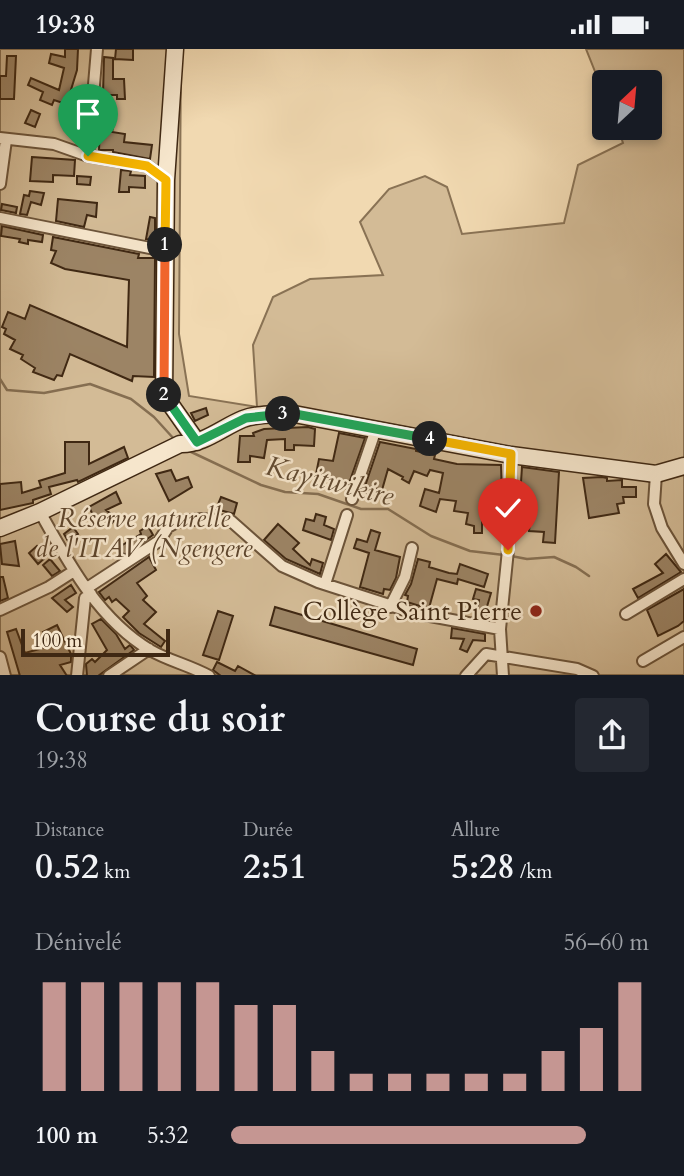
<!DOCTYPE html>
<html lang="fr">
<head>
<meta charset="utf-8">
<style>
  body { margin:0; font-family:Cardo,serif; background:#242831; color:#f1f3f6; height:100vh; display:flex; flex-direction:column; font-size:26px; white-space:nowrap }
  * { box-sizing:border-box; margin:0 }
  p { font-size:23px; color:#9ea1a6 }
  .icon { flex:none; width:38px; height:38px; fill:none; stroke:currentColor; stroke-width:2; stroke-linecap:round; stroke-linejoin:round }
  .map { position:relative; height:626px; overflow:hidden }
  .sheet { display:flex; flex-direction:column; background:#171b24; flex:1 }
  .sheet>* { flex:none }
  .needle { width:46px; rotate:26deg }
  .buttons { position:absolute; left:592px; top:21px; display:grid; gap:14px }
  .buttons a { display:grid; place-items:center; width:70px; height:70px; border-radius:7px; background:#171b24; box-shadow:0 4px 10px #0003; font-size:35px }
  .scale { position:absolute; left:21px; bottom:18px; width:149px; box-sizing:border-box; padding-left:7px; border:4px solid #3f2813; border-top:0; font-size:19px; line-height:24px; white-space:nowrap; color:#3f2813; -webkit-text-stroke:5px #f6e6cc; paint-order:stroke }
  .pin { position:absolute; display:grid; place-items:center; width:60px; height:60px; color:#fff; margin:-72px -30px; border-radius:50% 50% 50% 0; rotate:-45deg; box-shadow:0 0 7px #0007 }
  .pin .icon { rotate:45deg }
  .km { position:absolute; width:35px; height:35px; margin:-18px; border-radius:50%; background:#222; color:#fff; font-size:19px; line-height:35px; text-align:center }
  .round { display:grid; place-items:center; flex:none; width:74px; height:74px; border-radius:7px; background:#242831 }
  .headline { display:flex; align-items:center; justify-content:space-between; height:119px; padding:0 35px }
  h1 { font-size:38px; font-weight:800; line-height:52px }
  .figures { display:grid; grid-template-columns:repeat(3,1fr); gap:10px; height:119px; padding:7px 35px }
  .figures div { display:grid; align-content:center }
  .figures b { font-size:35px; font-weight:800 }
  .figures small { font-size:19px; font-weight:400 }
  .figures p { font-size:19px }
  .chart { height:196px; padding:14px 35px }
  .chart p { display:flex; justify-content:space-between }
  .chart svg { width:100%; height:126px; margin-top:7px; stroke:#c59692; stroke-width:6 }
  ul { padding:0 35px; list-style:none; font-size:23px }
  li { display:grid; grid-template-columns:112px 84px 1fr; align-items:center; height:52px }
  li i { height:18px; border-radius:9px; background:#c59692 }
  .status { display:flex; justify-content:space-between; align-items:center; height:49px; padding:0 35px; background:#171b24; direction:ltr }
  .status svg { height:19px; fill:currentColor }
  .map>svg:first-child { display:block }
</style>
</head>
<body>
<div class="status"><b>19:38</b><svg viewBox="0 0 49 12"><path d="M0 12V9h3v3zM5 12V6h3v6zM10 12V3h3v9zM15 12V0h3v12zM26 1h20v11H26zM47 4h2v5h-2z"/></svg></div>
<div class="map">
<svg width="684" height="627" viewBox="0 0 684 627">
  <rect width="100%" height="100%" fill="#f1d9b1"/>
  <filter id="stains"><feTurbulence type="fractalNoise" baseFrequency=".00286" numOctaves="4"/><feColorMatrix values="0 0 0 0 .2 0 0 0 0 .09 0 0 0 0 .02 0 0 0 .5 -.17"/></filter>
  <radialGradient id="worn" r=".72"><stop offset=".6" stop-color="#630" stop-opacity="0"/><stop offset="1" stop-color="#630" stop-opacity=".3"/></radialGradient>
  <path fill="#d3bb96" stroke="#897254" stroke-width="2" d="M 0,0 L 181,0 L 179,285 L 189,347 L 257,358 L 253,296 L 273,248 L 310,230 L 383,226 L 360,173 L 389,140 L 425,127 L 447,138 L 462,185 L 564,174 L 578,116 L 623,94 L 618,79 L 649,79 L 649,33 L 604,33 L 604,45 L 586,0 L 684,0 L 684,626 L 0,626 Z"/>
  <g fill="none" stroke-linecap="round" stroke-linejoin="round">
    <path stroke="#856e51" stroke-width="2.5" d="M 0,330 L 7,341 L 44,344 L 90,335 L 131,350 L 154,368 L 174,390
      M 187,401 L 261,436 L 285,443 L 318,445 L 361,460 L 388,460 L 431,487 L 470,502 L 504,506
      M 511,507 L 527,510 L 554,508 L 576,518 L 589,527"/>
  </g>
  <path fill="#9c8465" stroke="#3f2813" stroke-width="2" d="M 65,0 L 78,0 L 77,21 L 70,44 L 85,43 L 84,61 L 54,51 L 52,56 L 40,51 L 43,43 L 28,36 L 31,29 L 59,41 L 64,19 L 49,14 L 51,5 L 65,8 Z
    M 116,0 L 133,0 L 133,11 L 115,10 Z
    M 7,7 L 16,7 L 14,50 L 0,50 L 0,27 L 6,27 Z
    M 104,8 L 113,9 L 113,30 L 124,30 L 125,50 L 117,50 L 117,46 L 103,46 Z
    M 31,61 L 40,65 L 35,78 L 25,74 Z
    M 100,78 L 113,79 L 112,83 L 125,85 L 124,93 L 152,96 L 150,110 L 113,103 L 113,101 L 99,101 Z
    M 32,108 L 75,111 L 74,127 L 53,126 L 53,133 L 30,132 Z
    M 121,121 L 131,122 L 130,126 L 145,127 L 145,139 L 129,138 L 129,143 L 119,143 Z
    M 77,127 L 91,128 L 90,136 L 77,135 Z
    M 30,142 L 44,144 L 41,156 L 31,153 L 27,166 L 20,165 L 24,146 L 29,147 Z
    M 58,150 L 97,154 L 96,168 L 87,166 L 84,178 L 56,172 Z
    M 2,155 L 17,158 L 16,164 L 1,161 Z
    M 150,168 L 155,169 L 155,191 L 146,190 Z
    M 2,177 L 43,186 L 42,193 L 28,191 L 28,195 L 19,193 L 20,190 L 1,187 Z
    M 53,188 L 139,205 L 138,209 L 155,209 L 154,328 L 133,327 L 132,332 L 70,305 L 62,327 L 57,326 L 54,331 L 33,323 L 35,319 L 21,310 L 23,306 L 10,300 L 15,291 L 4,285 L 6,280 L 2,278 L 8,263 L 25,270 L 30,256 L 127,298 L 129,231 L 65,220 L 51,214 L 56,202 L 51,201 Z
    M 206,359 L 208,366 L 195,372 L 191,364 Z
    M 308,378 L 315,380 L 314,397 L 294,396 L 294,401 L 285,401 L 285,390 L 267,391 L 264,409 L 250,407 L 250,413 L 238,413 L 240,387 L 254,387 L 253,384 L 264,380 Z
    M 339,384 L 365,389 L 347,440 L 335,437 L 337,432 L 316,425 L 319,410 L 333,412 Z
    M 65,393 L 89,393 L 89,415 L 124,398 L 128,409 L 78,433 L 77,431 L 49,438 L 51,445 L 33,451 L 33,454 L 0,461 L 0,435 L 21,433 L 22,444 L 41,438 L 39,432 L 65,424 Z
    M 380,393 L 416,400 L 416,402 L 435,406 L 434,410 L 457,415 L 501,416 L 502,448 L 498,448 L 499,472 L 482,473 L 482,484 L 474,484 L 474,477 L 466,475 L 468,464 L 454,462 L 456,452 L 440,450 L 436,463 L 420,457 L 425,440 L 439,444 L 443,424 L 430,421 L 427,427 L 414,422 L 409,434 L 402,430 L 403,428 L 388,420 L 382,441 L 369,438 L 366,444 L 363,443 Z
    M 522,418 L 559,423 L 555,494 L 543,493 L 544,483 L 529,482 L 530,474 L 525,473 L 526,464 L 519,464 Z
    M 171,421 L 176,432 L 188,428 L 192,438 L 169,452 L 156,425 Z
    M 602,428 L 607,429 L 607,432 L 622,431 L 622,438 L 636,438 L 636,448 L 623,448 L 624,454 L 617,455 L 619,464 L 589,469 L 583,429 Z
    M 116,443 L 121,454 L 106,461 L 116,469 L 108,479 L 93,466 L 89,458 Z
    M 221,448 L 237,454 L 234,465 L 216,460 Z
    M 316,465 L 326,468 L 324,476 L 334,480 L 331,491 L 303,481 L 306,470 L 314,472 Z
    M 278,475 L 299,494 L 293,500 L 310,516 L 312,510 L 323,514 L 320,525 L 286,510 L 264,491 Z
    M 148,477 L 153,486 L 124,506 L 119,498 L 141,485 L 140,482 Z
    M 73,478 L 78,485 L 68,492 L 64,485 Z
    M 371,481 L 380,484 L 375,501 L 400,508 L 396,529 L 390,541 L 384,540 L 383,545 L 360,538 L 369,504 L 354,499 L 357,490 L 367,493 Z
    M 15,492 L 19,517 L 2,515 L 0,495 Z
    M 37,497 L 46,508 L 38,515 L 29,504 Z
    M 666,505 L 681,523 L 638,549 L 633,540 L 663,524 L 655,515 Z
    M 149,508 L 156,521 L 137,534 L 147,547 L 143,551 L 156,563 L 144,575 L 165,592 L 161,598 L 139,584 L 123,568 L 129,562 L 116,550 L 112,553 L 109,548 L 105,551 L 99,543 Z
    M 50,510 L 60,522 L 52,527 L 43,516 Z
    M 418,510 L 430,513 L 429,518 L 449,524 L 457,525 L 460,515 L 488,525 L 484,538 L 458,530 L 457,535 L 437,530 L 429,559 L 423,558 L 407,553 L 408,547 L 405,546 L 411,535 Z
    M 0,528 L 3,528 L 8,549 L 0,552 Z
    M 71,536 L 76,544 L 65,551 L 73,558 L 67,563 L 52,549 Z
    M 476,540 L 491,544 L 486,561 L 491,562 L 490,570 L 476,567 L 479,551 L 473,550 Z
    M 684,540 L 684,572 L 678,577 L 658,587 L 647,561 Z
    M 275,558 L 417,600 L 413,616 L 270,576 Z
    M 218,562 L 233,567 L 219,611 L 203,606 Z
    M 101,570 L 116,585 L 125,600 L 130,596 L 134,601 L 98,627 L 87,627 L 86,615 L 92,610 L 95,613 L 107,601 L 92,575 Z
    M 57,576 L 71,605 L 71,613 L 60,616 L 67,627 L 20,627 L 7,583 L 16,580 L 25,604 L 50,597 L 43,583 Z
    M 452,579 L 485,585 L 485,592 L 473,591 L 467,603 L 460,600 L 464,590 L 451,589 Z
    M 217,613 L 235,622 L 238,617 L 256,627 L 221,627 L 213,621 Z"/>
  <g fill="none" stroke-linecap="round" stroke-linejoin="round">
    <g stroke="#6c543a" stroke-width="14">
      <path id="street" d="M 0,89 L 54,95 L 88,107 L 147,117 L 166,131
        M 88,107 L 97,0
        M 0,135 L 6,91
        M 0,169 L 165,202
        M 656,425 L 654,455 L 662,479 L 684,515
        M 352,450 L 376,380
        M 40,463 C 68,513 98,570 150,601 C 169,612 189,616 209,627
        M 325,535 L 347,466
        M 87,539 L 159,492 L 168,478 L 177,473 L 202,470 L 231,472 L 282,517 L 318,533 L 414,564 L 500,580
        M 390,558 L 405,528 L 412,499
        M 0,561 L 49,538 L 74,522
        M 626,565 L 684,530
        M 0,608 L 5,627
        M 643,612 L 684,588
        M 77,627 L 85,549 L 91,545
        M 109,627 L 149,600
        M 466,627 L 486,605 L 577,620 L 593,627
        M 503,627 L 500,580 L 508,501 L 511,406"/>
    </g>
    <g stroke="#3f2813" stroke-width="19">
      <path id="secondary" d="M 175,0 L 166,131 L 164,346 L 197,393
        M 0,479 L 40,463 L 180,395 C 203,396 223,378 243,370 C 258,364 278,366 294,365 L 511,406 L 656,425 L 684,417"/>
    </g>
    <use href="#street" stroke="#f6e6cc" stroke-width="10"/>
    <use href="#secondary" stroke="#f6e6cc" stroke-width="16"/>
  </g>
  <g fill="none" stroke-linecap="round" stroke-linejoin="round">
    <g stroke="#fff" stroke-width="14">
      <path id="split-1" d="M 88,107 L 147,117 L 166,131 L 165,196"/>
    </g>
    <g stroke="#fff" stroke-width="14">
      <path id="split-2" d="M 164,346 L 165,196"/>
    </g>
    <g stroke="#fff" stroke-width="14">
      <path id="split-3" d="M 164,346 L 197,393 L 246,369 L 283,365"/>
    </g>
    <g stroke="#fff" stroke-width="14">
      <path id="split-4" d="M 283,365 L 295,365 L 430,390"/>
    </g>
    <g stroke="#fff" stroke-width="14">
      <path id="split-5" d="M 430,390 L 511,405 L 508,501"/>
    </g>
    <use href="#split-1" stroke="#f5b400" stroke-width="9"/>
    <use href="#split-2" stroke="#f0652b" stroke-width="9"/>
    <use href="#split-3" stroke="#22a559" stroke-width="9"/>
    <use href="#split-4" stroke="#22a559" stroke-width="9"/>
    <use href="#split-5" stroke="#f5b400" stroke-width="9"/>
  </g>
  <circle fill="#8f2418" stroke="#f6e6cc" stroke-width="2.5" cx="536" cy="562" r="7"/>
  <g text-anchor="middle" stroke-width="5" stroke-linejoin="round" paint-order="stroke">
    <g font-size="26" font-style="italic" fill="#5d452d" stroke="#f6e6cc">
      <text x="144" y="478">Réserve naturelle<tspan x="144" dy="30">de l'ITAV (Ngengere</tspan></text>
    </g>
    <g font-size="26" fill="#3f2813" stroke="#f6e6cc" text-anchor="end">
      <text x="522" y="571">Collège Saint Pierre</text>
    </g>
    <g font-size="28" font-style="italic" fill="#624b32" stroke="#f6e6cc">
      <text transform="translate(330 431) rotate(14)" y="10">Kayitwikire</text>
    </g>
  </g>
  <rect width="100%" height="100%" filter="url(#stains)"/>
  <rect width="100%" height="100%" fill="url(#worn)"/>
</svg>
<div class="buttons">
<a><svg class="needle" viewBox="-14 -14 28 28"><path d="M0-13l5 13h-10z" fill="#e53935"/><path d="M0 13l5-13h-10z" fill="#9ea1a6"/></svg></a>
</div>
<div class="scale">100 m</div>
<div class="pin" style="left:88px;top:107px;background:#1e9e55"><svg class="icon" aria-label="arrive" viewBox="0 0 24 24"><path d="M6 21V4h12l-3 4 3 4H6"/></svg></div>
<div class="pin" style="left:508px;top:501px;background:#d93025"><svg class="icon" aria-label="check" viewBox="0 0 24 24"><path d="M5 12l5 5 9-10"/></svg></div>
<b class="km" style="left:165px;top:196px">1</b>
<b class="km" style="left:164px;top:346px">2</b>
<b class="km" style="left:283px;top:365px">3</b>
<b class="km" style="left:430px;top:390px">4</b>
</div>
<section class="sheet">
<div class="headline"><div><h1>Course du soir</h1><p>19:38</p></div><a class="round"><svg class="icon" aria-label="share" viewBox="0 0 24 24"><path d="M12 15V3M7 8l5-5 5 5M5 13v7h14v-7"/></svg></a></div>
<div class="figures">
<div><p>Distance</p><b>0.52<small> km</small></b></div>
<div><p>Durée</p><b>2:51</b></div>
<div><p>Allure</p><b>5:28<small> /km</small></b></div>
</div>
<div class="chart"><p><span>Dénivelé</span>56–60 m</p>
<svg viewBox="0 0 160 44" preserveAspectRatio="none"><path d="M5 44V6M15 44V6M25 44V6M35 44V6M45 44V6M55 44V14M65 44V14M75 44V30M85 44V38M95 44V38M105 44V38M115 44V38M125 44V38M135 44V30M145 44V22M155 44V6"/></svg>
</div>
<ul>
<li><b>100 m</b>5:32<i style="width:85%"></i></li>
</ul>
</section>
</body>
</html>
